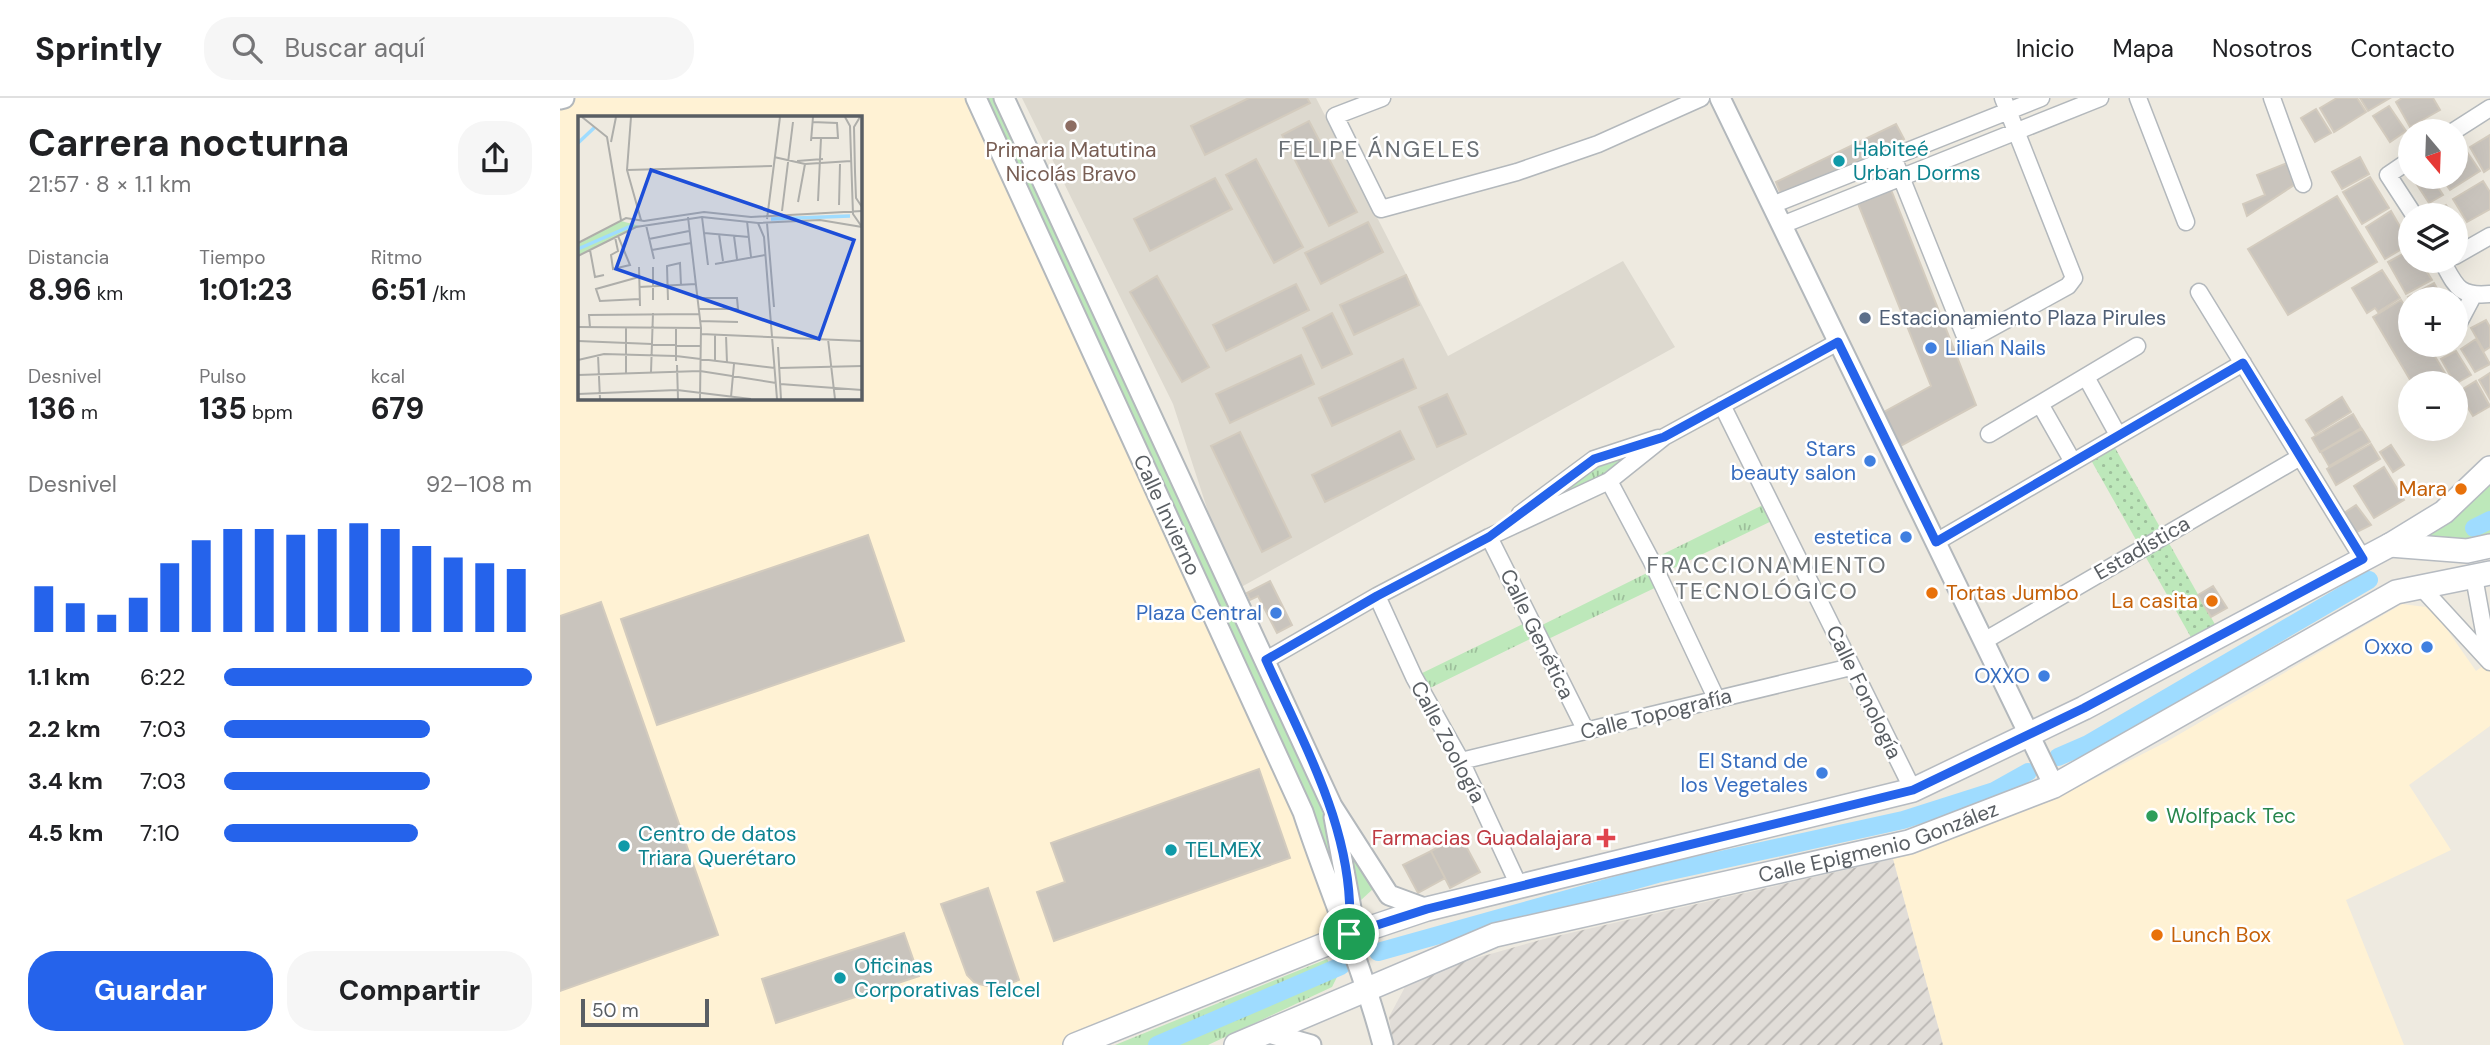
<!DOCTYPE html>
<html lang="es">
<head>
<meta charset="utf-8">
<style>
  body { margin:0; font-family:"DM Sans",sans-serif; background:#f6f6f6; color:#202124; height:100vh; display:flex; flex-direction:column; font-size:26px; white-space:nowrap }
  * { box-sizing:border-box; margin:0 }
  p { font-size:23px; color:#757577 }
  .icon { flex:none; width:38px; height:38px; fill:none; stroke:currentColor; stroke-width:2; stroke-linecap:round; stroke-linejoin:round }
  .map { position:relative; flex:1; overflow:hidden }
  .drawer { display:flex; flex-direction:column; background:#fff; width:560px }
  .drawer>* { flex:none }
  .needle { width:46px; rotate:161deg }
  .tools { position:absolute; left:1838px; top:21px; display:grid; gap:14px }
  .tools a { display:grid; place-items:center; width:70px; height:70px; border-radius:50%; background:#fff; box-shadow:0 7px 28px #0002; font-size:35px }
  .scale { position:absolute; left:21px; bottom:18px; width:128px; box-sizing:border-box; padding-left:7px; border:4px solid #595e63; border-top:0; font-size:19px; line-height:24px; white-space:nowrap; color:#595e63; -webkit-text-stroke:5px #fff; paint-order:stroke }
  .pin { position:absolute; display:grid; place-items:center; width:60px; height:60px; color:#fff; margin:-30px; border:4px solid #fff; border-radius:50%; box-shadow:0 2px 7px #0007 }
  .round { display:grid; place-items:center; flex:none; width:74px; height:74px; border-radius:28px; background:#f6f6f6 }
  .headline { display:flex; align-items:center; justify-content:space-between; height:119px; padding:0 28px }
  h1 { font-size:38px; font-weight:700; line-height:52px }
  .figures { display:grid; grid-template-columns:repeat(3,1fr); gap:10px; height:119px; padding:7px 28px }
  .figures div { display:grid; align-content:center }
  .figures b { font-size:30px; font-weight:700 }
  .figures small { font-size:19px; font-weight:400 }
  .figures p { font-size:19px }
  .chart { height:196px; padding:14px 28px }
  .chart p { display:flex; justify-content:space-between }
  .chart svg { width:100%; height:126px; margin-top:7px; stroke:#2563eb; stroke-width:6 }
  .button { display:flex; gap:14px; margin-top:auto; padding:14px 28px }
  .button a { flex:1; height:80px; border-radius:28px; background:#2563eb; color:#fff; font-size:28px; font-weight:700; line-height:80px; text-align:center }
  .button a+a { background:#f6f6f6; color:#202124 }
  ul { padding:0 28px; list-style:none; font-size:23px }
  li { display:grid; grid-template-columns:112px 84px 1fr; align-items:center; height:52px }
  li i { height:18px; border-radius:9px; background:#2563eb }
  header { display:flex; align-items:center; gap:42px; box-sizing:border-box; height:98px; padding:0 35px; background:#fff; border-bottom:2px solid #e0e0e0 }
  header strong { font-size:33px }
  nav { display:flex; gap:38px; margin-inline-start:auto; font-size:24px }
  .search { width:490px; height:63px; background:#f6f6f6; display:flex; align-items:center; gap:18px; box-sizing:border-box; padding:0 24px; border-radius:28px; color:#757577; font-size:26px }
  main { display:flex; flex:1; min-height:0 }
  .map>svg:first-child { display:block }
</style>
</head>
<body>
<header>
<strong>Sprintly</strong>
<div class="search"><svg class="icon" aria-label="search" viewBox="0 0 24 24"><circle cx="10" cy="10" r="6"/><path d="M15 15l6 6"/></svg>Buscar aquí</div>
<nav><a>Inicio</a><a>Mapa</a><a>Nosotros</a><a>Contacto</a></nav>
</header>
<main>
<section class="drawer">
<div class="headline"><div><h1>Carrera nocturna</h1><p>21:57 · 8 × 1.1 km</p></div><a class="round"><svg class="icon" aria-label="share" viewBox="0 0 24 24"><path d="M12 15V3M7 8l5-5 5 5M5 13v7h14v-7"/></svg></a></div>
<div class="figures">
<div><p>Distancia</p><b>8.96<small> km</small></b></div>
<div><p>Tiempo</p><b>1:01:23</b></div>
<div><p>Ritmo</p><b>6:51<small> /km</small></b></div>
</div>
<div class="figures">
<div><p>Desnivel</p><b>136<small> m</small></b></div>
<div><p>Pulso</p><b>135<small> bpm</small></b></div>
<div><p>kcal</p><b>679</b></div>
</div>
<div class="chart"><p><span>Desnivel</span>92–108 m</p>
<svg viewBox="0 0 160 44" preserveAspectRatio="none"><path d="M5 44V28M15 44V34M25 44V38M35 44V32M45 44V20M55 44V12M65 44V8M75 44V8M85 44V10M95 44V8M105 44V6M115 44V8M125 44V14M135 44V18M145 44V20M155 44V22"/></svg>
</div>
<ul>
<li><b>1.1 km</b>6:22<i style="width:100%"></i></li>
<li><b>2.2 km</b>7:03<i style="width:67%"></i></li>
<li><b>3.4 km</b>7:03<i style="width:67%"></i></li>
<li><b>4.5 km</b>7:10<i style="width:63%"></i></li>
</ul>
<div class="button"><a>Guardar</a><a>Compartir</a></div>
</section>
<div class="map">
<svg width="1930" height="947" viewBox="0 0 1930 947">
  <defs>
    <pattern id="industrial-furrows" width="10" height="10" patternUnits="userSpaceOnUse" patternTransform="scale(1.75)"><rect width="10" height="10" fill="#e1ddd8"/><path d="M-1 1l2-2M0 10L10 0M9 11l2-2" fill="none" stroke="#b9b6b3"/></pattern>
    <pattern id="grass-dots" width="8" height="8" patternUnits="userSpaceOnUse" patternTransform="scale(1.75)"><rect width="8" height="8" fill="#bde8ba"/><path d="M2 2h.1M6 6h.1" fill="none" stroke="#9dbf9b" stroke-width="1.8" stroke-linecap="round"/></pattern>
    <pattern id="park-tufts" width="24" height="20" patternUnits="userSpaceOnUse" patternTransform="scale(1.75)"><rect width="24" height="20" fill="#bde8ba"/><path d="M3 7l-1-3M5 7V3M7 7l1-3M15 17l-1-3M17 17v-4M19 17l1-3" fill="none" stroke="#9dbf9b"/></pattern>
  </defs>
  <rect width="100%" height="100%" fill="#eeeae0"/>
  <path fill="#fff2d4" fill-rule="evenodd" d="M 4,0 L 416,0 L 789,837 L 515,947 L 0,947 L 0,1 ZM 19,19 L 299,19 L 299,299 L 19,299 Z
    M 1842,506 L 1866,509 L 1879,520 L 1916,573 L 1930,563 L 1930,628 L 1849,687 L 1891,752 L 1786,802 L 1844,947 L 1383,947 L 1333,761 L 1355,756 L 1516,690 L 1606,644 Z"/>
  <path fill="url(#industrial-furrows)" d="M 1333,761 L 1383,947 L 833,947 L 829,919 L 845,889 L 902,864 L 984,841 Z"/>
  <path fill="#ddd9cf" d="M 462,0 L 756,0 L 888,258 L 1063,163 L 1115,249 L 674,493 L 613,306 Z"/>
  <path fill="url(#grass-dots)" d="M 1550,341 L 1661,537 L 1637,550 L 1527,355 Z"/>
  <path fill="url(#park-tufts)" d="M 1083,350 L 1048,382 L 1000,397 L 1034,365 Z
    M 1209,404 L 1218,420 L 1099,477 L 1103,486 L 980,545 L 976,538 L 862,594 L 854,579 L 969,523 L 974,531 L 1095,471 L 1091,462 Z
    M 767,861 L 777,879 L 772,889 L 648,947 L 555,947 Z"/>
  <path fill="#bde8ba" d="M 423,0 L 436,0 L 766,710 L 781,791 Z
    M 1930,384 L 1930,440 L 1860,440 Z
    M 777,721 L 814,790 L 800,803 Z"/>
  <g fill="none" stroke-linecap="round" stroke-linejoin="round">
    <path stroke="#9fdcff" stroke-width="18" d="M 1914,430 L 1930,422
      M 1498,659 L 1528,646 L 1809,482
      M 818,854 L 1097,776 L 1343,722 L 1434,693 L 1468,674
      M 597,947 L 781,868"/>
  </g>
  <path fill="#c9c4bd" stroke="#d3cbbe" stroke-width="2" d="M 689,0 L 747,0 L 750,5 L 645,57 L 631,28 Z
    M 1777,0 L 1797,0 L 1806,14 L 1774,34 L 1760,10 Z
    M 1800,0 L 1830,0 L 1808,13 Z
    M 1842,0 L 1873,0 L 1880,12 L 1850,29 L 1836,4 Z
    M 1829,8 L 1846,33 L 1830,44 L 1813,18 Z
    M 1756,11 L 1771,35 L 1755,44 L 1741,20 Z
    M 749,23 L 797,114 L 769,128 L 722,37 Z
    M 1336,26 L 1344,41 L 1222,99 L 1216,84 Z
    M 1930,37 L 1930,70 L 1924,74 L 1910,49 Z
    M 1905,51 L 1920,73 L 1890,92 L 1881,79 L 1895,79 L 1895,57 Z
    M 1800,59 L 1809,76 L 1782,91 L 1772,74 Z
    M 696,61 L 743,149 L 714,165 L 666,77 Z
    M 1727,65 L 1734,87 L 1687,118 L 1683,106 L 1705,97 L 1697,77 Z
    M 1810,79 L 1829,110 L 1802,126 L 1783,94 Z
    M 1859,79 L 1871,79 L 1883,97 L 1869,105 L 1854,82 Z
    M 655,80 L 672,111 L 590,153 L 574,121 Z
    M 1923,83 L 1930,94 L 1930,111 L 1907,124 L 1893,101 Z
    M 1328,84 L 1416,307 L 1331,353 L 1315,319 L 1371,288 L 1295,98 Z
    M 1777,98 L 1817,164 L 1728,217 L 1688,151 Z
    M 1886,107 L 1893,117 L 1874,117 L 1873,115 Z
    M 1831,113 L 1850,146 L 1825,161 L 1806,129 Z
    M 808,124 L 823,154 L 761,186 L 745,155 Z
    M 1850,152 L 1850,163 L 1860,163 L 1872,182 L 1846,196 L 1828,164 Z
    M 1822,172 L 1840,200 L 1818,214 L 1815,210 L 1807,215 L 1792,190 Z
    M 846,177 L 859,207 L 794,237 L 780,207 Z
    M 597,178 L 649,269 L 622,284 L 570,194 Z
    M 1874,185 L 1883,201 L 1850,202 L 1848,199 Z
    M 736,186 L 749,212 L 666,253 L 653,227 Z
    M 1841,202 L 1850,216 L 1850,247 L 1868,247 L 1891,285 L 1852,285 L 1813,219 Z
    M 772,215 L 792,256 L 762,270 L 743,230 Z
    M 1926,222 L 1930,229 L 1930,249 L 1924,253 L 1911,230 Z
    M 1916,241 L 1930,266 L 1915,274 L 1901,251 Z
    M 1896,253 L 1911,277 L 1895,286 L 1881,261 Z
    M 741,257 L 754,286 L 670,325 L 656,296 Z
    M 843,261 L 856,290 L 772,328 L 759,300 Z
    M 1930,275 L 1930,301 L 1919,282 Z
    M 1916,283 L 1930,308 L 1913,318 L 1898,294 Z
    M 887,296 L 906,336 L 877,349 L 859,309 Z
    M 1782,299 L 1791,314 L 1755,336 L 1746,322 Z
    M 1793,316 L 1801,330 L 1760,354 L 1752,340 Z
    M 1802,331 L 1810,344 L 1769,368 L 1761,354 Z
    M 840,333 L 854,361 L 765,404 L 752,377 Z
    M 680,334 L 731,439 L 702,454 L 651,348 Z
    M 1811,346 L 1820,361 L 1776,387 L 1767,371 Z
    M 1831,347 L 1844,367 L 1833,374 L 1820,354 Z
    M 1824,369 L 1844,402 L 1814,420 L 1794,388 Z
    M 1796,407 L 1811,427 L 1795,435 L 1784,415 Z
    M 308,437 L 344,543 L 97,627 L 61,521 Z
    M 710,483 L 732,527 L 717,535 L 698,498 L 690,502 L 687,495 Z
    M 1653,488 L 1667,510 L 1651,519 L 1638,497 Z
    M 41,504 L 158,837 L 0,893 L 0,518 Z
    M 699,671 L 730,760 L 494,843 L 477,794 L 505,784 L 491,745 Z
    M 900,737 L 920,774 L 890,790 L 871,753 Z
    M 871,753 L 885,780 L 858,795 L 843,767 Z
    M 428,790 L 459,882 L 436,890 L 415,885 L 407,877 L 381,806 Z
    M 344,835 L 359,878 L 216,925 L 202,881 Z"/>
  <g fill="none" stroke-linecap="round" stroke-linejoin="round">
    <g stroke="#b3b8bc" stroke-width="19">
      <path id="minor" d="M 822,0 L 775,18 L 821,111 L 957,74 L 1038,46 L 1141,0
        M 1578,0 L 1626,124
        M 1712,0 L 1743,86
        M 1894,33 L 1930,10
        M 1333,59 L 1404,236 L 1410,240 L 1417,238 L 1508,188 L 1514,180 L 1443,0
        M 1850,62 L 1828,77 L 1854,117
        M 1212,107 L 1481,0
        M 1222,127 L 1540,0
        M 1895,158 L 1930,138
        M 1882,163 C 1896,188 1898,199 1930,196
        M 1639,194 L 1803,461
        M 1895,232 L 1913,198
        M 1526,279 L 1558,337
        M 1480,306 L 1513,364
        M 1162,307 L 1353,692
        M 1429,336 L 1577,248
        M 1049,383 L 1091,462 L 1157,602
        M 960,416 L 1034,361 L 1098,340
        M 929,439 L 1026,633
        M 1376,444 L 1683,265
        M 1914,479 L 1929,561
        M 1861,489 L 1930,564
        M 817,498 L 854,579 L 901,663 L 960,790
        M 1424,543 L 1740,359
        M 706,562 L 817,498 L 929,439 L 1049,383 L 1104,339 L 1278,244
        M 901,663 L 1291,569"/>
    </g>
    <g stroke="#b3b8bc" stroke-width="23">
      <path id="tertiary" d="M 416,0 L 743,714 C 769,793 802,867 823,947
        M 444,0 L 772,708 L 829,797 L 867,811
        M 1160,0 L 1494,688
        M 0,1 L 4,0
        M 774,719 L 791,810 L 789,834
        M 705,934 L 751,947"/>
    </g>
    <g stroke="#b6bbc1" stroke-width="26">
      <g id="secondary">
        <path d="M 1830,447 L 1907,453 L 1930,448"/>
        <path d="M 515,947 L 789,837 L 867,811 L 1353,692 L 1524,610 L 1830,447 L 1884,414 L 1930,370"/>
        <path id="s1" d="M 676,947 L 935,837 L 1349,744 L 1494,688 L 1836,494 L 1930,475"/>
      </g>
    </g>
    <use href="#minor" stroke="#fff" stroke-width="16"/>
    <use href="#tertiary" stroke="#fff" stroke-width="19"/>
    <use href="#secondary" stroke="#fff" stroke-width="23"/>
  </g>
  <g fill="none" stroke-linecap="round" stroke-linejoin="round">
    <g stroke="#fff" stroke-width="14">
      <path id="route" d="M 1278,244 L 1376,444 L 1683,265 L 1803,461 L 1524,610 L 1353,692 L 867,811 L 789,836 C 797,739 745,649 706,562 L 817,498 L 929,439 L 1034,361 L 1104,339 Z"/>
    </g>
    <use href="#route" stroke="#2563eb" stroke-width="9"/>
  </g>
  <circle fill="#8d6e63" stroke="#fff" stroke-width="2.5" cx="511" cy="28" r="7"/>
  <g fill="#0f9aa8" stroke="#fff" stroke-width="2.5">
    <circle cx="1279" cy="63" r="7"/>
    <circle cx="64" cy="748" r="7"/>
    <circle cx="611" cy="752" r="7"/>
    <circle cx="280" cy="880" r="7"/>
  </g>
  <circle fill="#5c6f8a" stroke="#fff" stroke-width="2.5" cx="1305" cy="220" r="7"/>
  <g fill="#3f7fe0" stroke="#fff" stroke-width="2.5">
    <circle cx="1371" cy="250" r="7"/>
    <circle cx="1310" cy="363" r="7"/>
    <circle cx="1346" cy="439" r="7"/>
    <circle cx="716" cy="515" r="7"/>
    <circle cx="1867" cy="549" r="7"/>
    <circle cx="1484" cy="578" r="7"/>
    <circle cx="1262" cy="675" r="7"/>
  </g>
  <g fill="#e8710a" stroke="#fff" stroke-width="2.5">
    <circle cx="1901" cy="391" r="7"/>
    <circle cx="1372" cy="495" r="7"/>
    <circle cx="1652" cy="503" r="7"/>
    <circle cx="1597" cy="837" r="7"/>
  </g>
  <circle fill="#2e9e5b" stroke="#fff" stroke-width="2.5" cx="1592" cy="718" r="7"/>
  <path fill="#e0444e" stroke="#fff" stroke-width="2.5" d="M1042.5 729.5h7v7h7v7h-7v7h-7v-7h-7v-7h7z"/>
  <g text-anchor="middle" stroke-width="5" stroke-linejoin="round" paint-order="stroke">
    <g font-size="21" fill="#0d838f" stroke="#fff" text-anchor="start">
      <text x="1293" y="58">Habiteé<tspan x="1293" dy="24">Urban Dorms</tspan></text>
      <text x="78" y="743">Centro de datos<tspan x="78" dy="24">Triara Querétaro</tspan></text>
      <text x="625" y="759">TELMEX</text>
      <text x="294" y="875">Oficinas<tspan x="294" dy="24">Corporativas Telcel</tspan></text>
    </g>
    <g font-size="21" fill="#785e54" stroke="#fff">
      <text x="511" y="59">Primaria Matutina<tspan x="511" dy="24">Nicolás Bravo</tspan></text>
    </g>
    <g font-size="21" fill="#4e5e75" stroke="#fff" text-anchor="start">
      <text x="1319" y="227">Estacionamiento Plaza Pirules</text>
    </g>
    <g font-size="21" fill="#366cbe" stroke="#fff" text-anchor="end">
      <text x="1385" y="257" text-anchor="start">Lilian Nails</text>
      <text x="1296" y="358">Stars<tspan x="1296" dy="24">beauty salon</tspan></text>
      <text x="1332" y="446">estetica</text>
      <text x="702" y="522">Plaza Central</text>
      <text x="1853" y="556">Oxxo</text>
      <text x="1470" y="585">OXXO</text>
      <text x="1248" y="670">El Stand de<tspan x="1248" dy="24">los Vegetales</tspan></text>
    </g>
    <g font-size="21" fill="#c56008" stroke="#fff" text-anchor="end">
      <text x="1887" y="398">Mara</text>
      <text x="1386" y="502" text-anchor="start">Tortas Jumbo</text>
      <text x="1638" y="510">La casita</text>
      <text x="1611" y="844" text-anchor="start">Lunch Box</text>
    </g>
    <g font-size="21" fill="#595e63" stroke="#fff">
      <text transform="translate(607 417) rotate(65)" y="7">Calle Invierno</text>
      <text transform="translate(1582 450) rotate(-30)" y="7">Estadística</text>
      <text transform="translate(977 536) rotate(64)" y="7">Calle Genética</text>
      <text transform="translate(1304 594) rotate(64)" y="7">Calle Fonología</text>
      <text transform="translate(1096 616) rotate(-14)" y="7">Calle Topografía</text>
      <text transform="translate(888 644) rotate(62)" y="7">Calle Zoología</text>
      <text dy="7" stroke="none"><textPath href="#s1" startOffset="676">Calle Epigmenio González</textPath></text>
    </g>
    <g font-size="21" fill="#27864d" stroke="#fff" text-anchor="start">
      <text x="1606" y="725">Wolfpack Tec</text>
    </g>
    <g font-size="21" fill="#be3a42" stroke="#fff" text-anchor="end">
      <text x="1032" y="747">Farmacias Guadalajara</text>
    </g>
    <g font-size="23" letter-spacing="2" fill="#6a7075" stroke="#fff">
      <text x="820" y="59">FELIPE ÁNGELES</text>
      <text x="1207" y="475">FRACCIONAMIENTO<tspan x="1207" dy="26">TECNOLÓGICO</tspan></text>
    </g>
  </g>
  <g transform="translate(18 18)">
    <rect width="284" height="284" fill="#eeeae0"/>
    <path d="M 43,105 L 62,110 L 0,139 L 0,128 Z" fill="#bde8ba"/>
    <path fill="none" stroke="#9fdcff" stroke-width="3.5" d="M 0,27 L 17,11M 193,103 L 272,100M 0,133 L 55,109"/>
    <path fill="none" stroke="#aeaeaa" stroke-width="2" d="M 4,1 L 29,21 L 43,104M 53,1 L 49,54 L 63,104M 267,1 L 272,10 L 275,98 L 284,111M 282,1 L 276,11 L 277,56 L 278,82 L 284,91M 233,22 L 260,22 L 259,7 L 234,6M 233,25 L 235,1M 33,26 L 38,1M 196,41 L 227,48 L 273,45M 219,45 L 245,43M 49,54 L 194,50M 240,85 L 243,22M 220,86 L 227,48M 261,89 L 262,48M 204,95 L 215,6M 110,101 L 123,212 L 122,283M 124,101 L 130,149M 189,103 L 202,1M 169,105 L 173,141M 180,107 L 186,121 L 199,283M 189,107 L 196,191M 68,109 L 76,143M 126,117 L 171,121M 141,118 L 145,145M 156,120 L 159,143M 37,121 L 40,135 L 33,139 L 35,153 L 52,149 L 40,120M 71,123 L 111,115M 0,127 L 48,102 L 66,105 L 126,96 L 173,101 L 284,95M 12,134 L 17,161 L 26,159M 74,134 L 113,127M 0,140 L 58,111 L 124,101 L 180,107 L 242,104 L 284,111M 137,148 L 187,139M 61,151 L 62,190M 75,151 L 75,184M 61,161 L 18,173 L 22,185 L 62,183M 61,171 L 118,168M 119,182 L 159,182 L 160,193 L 121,193M 90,184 L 89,150 L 102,147 L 103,169M 122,205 L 160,206M 0,211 L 123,212M 12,211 L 11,199 L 121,198M 98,212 L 98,245M 123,218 L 284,225M 137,218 L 137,245M 148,219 L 149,247M 250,223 L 257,283M 0,225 L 123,230M 200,231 L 203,283M 20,239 L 22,283M 0,244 L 26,238 L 98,240 L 197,252M 99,249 L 100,283M 201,252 L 284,250M 73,256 L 75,197M 48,257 L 48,211M 0,259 L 122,255 L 198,267M 202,268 L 284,274M 0,278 L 99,274 L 173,283M 153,281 L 156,248"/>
    <path fill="#1d4ed8" fill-opacity="0.15" stroke="#1d4ed8" stroke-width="3.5" d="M 73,54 L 276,124 L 241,223 L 38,153 Z"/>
    <rect width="284" height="284" fill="none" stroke="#595e63" stroke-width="3.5"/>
  </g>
</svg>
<div class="tools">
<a><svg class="needle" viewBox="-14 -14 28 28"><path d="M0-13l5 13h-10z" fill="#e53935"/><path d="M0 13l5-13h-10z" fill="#757577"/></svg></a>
<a><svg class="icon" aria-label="layers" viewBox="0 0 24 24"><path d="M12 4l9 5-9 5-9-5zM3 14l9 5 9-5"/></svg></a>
<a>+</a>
<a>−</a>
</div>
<div class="scale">50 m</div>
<div class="pin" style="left:789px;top:836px;background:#1e9e55"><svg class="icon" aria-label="arrive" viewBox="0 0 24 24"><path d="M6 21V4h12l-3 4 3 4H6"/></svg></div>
</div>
</main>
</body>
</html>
